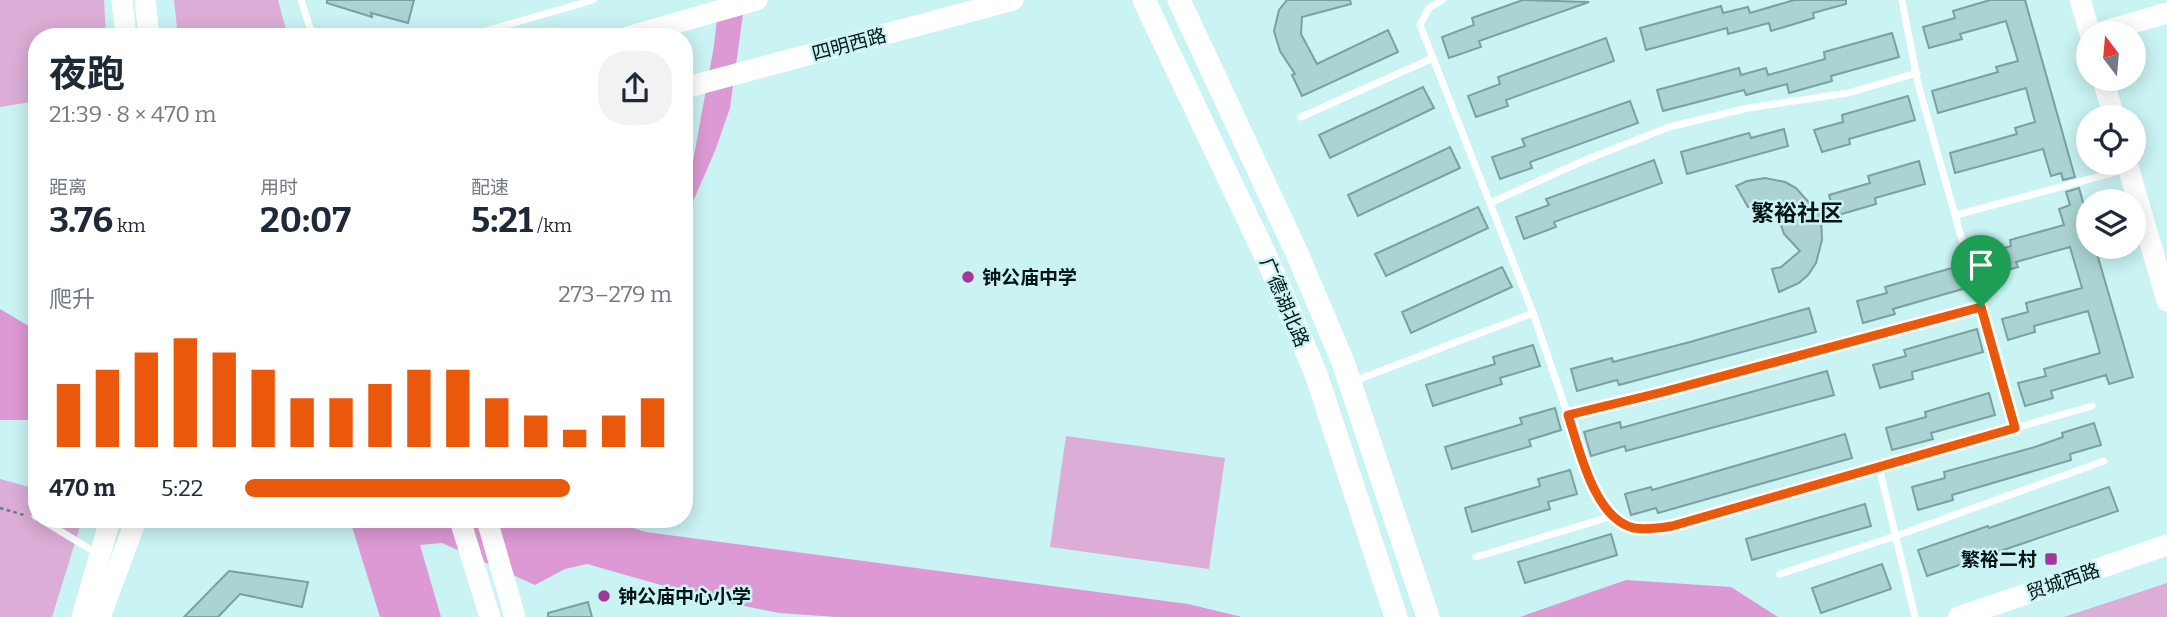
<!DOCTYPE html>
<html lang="zh">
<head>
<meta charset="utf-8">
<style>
  body { margin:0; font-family:Bitter,"Noto Sans SC",serif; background:#f2f2f3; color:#1f2937; height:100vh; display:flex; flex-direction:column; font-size:26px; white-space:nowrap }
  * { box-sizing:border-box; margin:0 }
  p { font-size:23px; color:#747a83 }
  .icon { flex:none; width:38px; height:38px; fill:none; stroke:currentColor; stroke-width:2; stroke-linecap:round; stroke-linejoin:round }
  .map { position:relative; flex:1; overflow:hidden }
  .sheet { position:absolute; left:28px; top:28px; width:665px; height:500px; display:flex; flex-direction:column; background:#fff; border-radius:28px; box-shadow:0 4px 18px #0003 }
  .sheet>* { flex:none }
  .needle { width:46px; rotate:344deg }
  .buttons { position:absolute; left:2076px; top:21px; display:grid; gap:14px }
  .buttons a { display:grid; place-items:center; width:70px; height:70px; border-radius:50%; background:#fff; box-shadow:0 4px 18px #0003; font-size:35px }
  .pin { position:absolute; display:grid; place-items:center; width:60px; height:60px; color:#fff; margin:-72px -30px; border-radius:50% 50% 50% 0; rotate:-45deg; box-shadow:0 0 7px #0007 }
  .pin .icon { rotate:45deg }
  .round { display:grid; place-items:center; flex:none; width:74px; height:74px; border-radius:28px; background:#f2f2f3 }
  .overview { display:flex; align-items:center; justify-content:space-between; height:119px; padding:0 21px }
  h1 { font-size:38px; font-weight:700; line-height:52px }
  .figures { display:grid; grid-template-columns:repeat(3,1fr); gap:10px; height:119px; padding:7px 21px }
  .figures div { display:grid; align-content:center }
  .figures b { font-size:35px; font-weight:700 }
  .figures small { font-size:19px; font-weight:400 }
  .figures p { font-size:19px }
  .chart { height:196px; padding:14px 21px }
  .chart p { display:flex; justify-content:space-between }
  .chart svg { width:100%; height:126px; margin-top:7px; stroke:#ea580c; stroke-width:6 }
  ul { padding:0 21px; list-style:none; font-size:23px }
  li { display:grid; grid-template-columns:112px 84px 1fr; align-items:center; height:52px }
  li i { height:18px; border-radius:9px; background:#ea580c }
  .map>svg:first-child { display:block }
</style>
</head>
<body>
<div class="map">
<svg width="2167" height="617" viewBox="0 0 2167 617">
  <rect width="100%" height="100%" fill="#caf3f3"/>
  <path fill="#dcadd6" d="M 0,0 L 104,0 L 106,37 L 37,37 L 37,101 L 0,107 Z
    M 174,0 L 278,0 L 288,37 L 178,37 Z
    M 1066,436 L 1225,458 L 1209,569 L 1050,547 Z
    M 0,479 L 37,489 L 37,520 L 82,520 L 52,617 L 0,617 Z
    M 2167,583 L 2167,617 L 2064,617 Z"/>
  <path fill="#dd99d4" d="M 719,0 L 745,0 L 730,108 L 715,151 L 684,222 L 684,191 L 689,183 L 714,46 Z
    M 0,309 L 37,331 L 37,420 L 0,420 Z
    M 350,520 L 627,520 L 630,527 L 646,532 L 1188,604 L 1242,617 L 836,617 L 779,613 L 710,599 L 587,564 L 565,569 L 535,585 L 442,543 L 420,545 L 441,617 L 380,617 Z
    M 1626,580 L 1731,587 L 1778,617 L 1520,617 Z"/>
  <path fill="#acd3d3" stroke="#7aa1a1" stroke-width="2" d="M 327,0 L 414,0 L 408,23 L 371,13 L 372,17 L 327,3 Z
    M 1287,0 L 1350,0 L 1351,4 L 1302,17 L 1301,34 L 1317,64 L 1388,30 L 1398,52 L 1302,96 L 1292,75 L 1295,74 L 1280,51 L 1274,31 L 1279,10 Z
    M 1523,0 L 1589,2 L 1479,41 L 1481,47 L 1449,58 L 1442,37 L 1474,25 L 1472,18 Z
    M 1794,0 L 1846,0 L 1846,4 L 1813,13 L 1814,18 L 1771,31 L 1769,23 L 1728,34 L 1727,28 L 1646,50 L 1640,28 L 1721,6 L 1723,13 L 1748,7 L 1750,13 Z
    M 1990,0 L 2025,0 L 2075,177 L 2063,180 L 2061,173 L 2051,176 L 2043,149 L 1955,173 L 1950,153 L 2017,134 L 2015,128 L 2035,122 L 2026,88 L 1938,113 L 1932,91 L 1998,72 L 1996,67 L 2018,61 L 2006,21 L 1960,34 L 1962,39 L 1929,48 L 1923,27 L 1955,18 L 1953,11 Z
    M 1892,33 L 1899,57 L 1831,76 L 1832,81 L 1789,93 L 1787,84 L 1746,95 L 1744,90 L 1663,111 L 1657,90 L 1739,68 L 1741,75 L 1766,68 L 1768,75 L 1825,59 L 1824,52 Z
    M 1606,38 L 1614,61 L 1506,100 L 1508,106 L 1476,117 L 1468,96 L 1500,84 L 1498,77 Z
    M 1423,87 L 1434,108 L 1330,158 L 1319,135 Z
    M 1908,96 L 1915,120 L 1849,139 L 1850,144 L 1822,152 L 1814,130 L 1843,122 L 1842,115 Z
    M 1630,101 L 1638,123 L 1530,162 L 1532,168 L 1500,179 L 1492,157 L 1525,146 L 1522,139 Z
    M 1784,129 L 1788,146 L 1687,174 L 1681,152 L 1749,133 L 1751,138 Z
    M 1450,147 L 1460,168 L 1358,216 L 1348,195 Z
    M 1654,160 L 1662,183 L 1554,222 L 1556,227 L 1524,239 L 1516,217 L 1549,205 L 1546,199 Z
    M 1919,161 L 1925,184 L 1875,198 L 1876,204 L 1835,216 L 1829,195 L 1870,183 L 1868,176 Z
    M 1765,178 L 1785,182 L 1796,188 L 1821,216 L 1822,240 L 1816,263 L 1808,275 L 1799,283 L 1779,292 L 1772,269 L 1781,267 L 1800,251 L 1784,234 L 1780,222 L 1781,205 L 1760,203 L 1748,207 L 1736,186 L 1747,181 Z
    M 2079,188 L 2088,220 L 2088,247 L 2095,247 L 2133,377 L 2109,384 L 2106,375 L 2051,391 L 2053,398 L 2025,406 L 2018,383 L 2046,376 L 2044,369 L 2100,353 L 2088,311 L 2034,326 L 2035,332 L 2008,340 L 2002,319 L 2028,312 L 2026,303 L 2082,288 L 2070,247 L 2016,262 L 2018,267 L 1989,275 L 1983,254 L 2011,246 L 2010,240 L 2064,225 L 2059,209 L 2070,205 L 2066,192 Z
    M 1478,207 L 1488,228 L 1386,276 L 1375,254 Z
    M 1959,266 L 1966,288 L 1893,309 L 1895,314 L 1863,323 L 1857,301 L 1887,293 L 1885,287 Z
    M 1502,267 L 1512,287 L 1411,333 L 1402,312 Z
    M 1809,308 L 1816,332 L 1619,385 L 1617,380 L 1577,391 L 1571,369 L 1612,358 L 1613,362 L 1690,342 Z
    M 1977,329 L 1983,352 L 1912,372 L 1913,379 L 1880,388 L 1873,365 L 1906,356 L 1904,350 Z
    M 1533,345 L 1540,366 L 1500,378 L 1502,384 L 1433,406 L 1426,385 L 1495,364 L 1493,357 Z
    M 1827,371 L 1834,395 L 1626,451 L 1625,446 L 1591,456 L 1584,432 L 1620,422 L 1621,428 Z
    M 1989,393 L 1995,415 L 1931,433 L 1933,439 L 1892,450 L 1886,428 L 1926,417 L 1925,412 Z
    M 1555,408 L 1561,430 L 1529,440 L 1531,446 L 1452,469 L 1445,447 L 1522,424 L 1520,418 Z
    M 2094,423 L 2101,445 L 2070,454 L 2071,460 L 1952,495 L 1953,500 L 1918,510 L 1912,487 L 1945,478 L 1944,472 L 2035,447 L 2063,437 L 2062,433 Z
    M 1845,434 L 1852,458 L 1658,513 L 1656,508 L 1631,515 L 1625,494 L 1651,487 L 1652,490 Z
    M 1570,470 L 1577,494 L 1548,502 L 1550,509 L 1472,532 L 1465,508 L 1540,486 L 1538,479 Z
    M 2109,487 L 2118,511 L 1927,576 L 1918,550 L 1988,526 L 1989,528 Z
    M 1865,504 L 1871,526 L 1752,560 L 1746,539 Z
    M 1611,534 L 1617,555 L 1525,583 L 1518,562 Z
    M 1882,564 L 1891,589 L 1821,613 L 1812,588 Z
    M 229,571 L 308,582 L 302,607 L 240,594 L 218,617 L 184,617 Z
    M 588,602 L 592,617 L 548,617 L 548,613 Z"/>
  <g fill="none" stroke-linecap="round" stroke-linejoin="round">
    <path stroke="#617c7c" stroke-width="2.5" stroke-dasharray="3.5 3.5" stroke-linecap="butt" d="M 0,508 L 24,515"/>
    <path stroke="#fff" stroke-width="7" d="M 301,0 L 310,28 L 316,37
      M 1442,0 L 1429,8 L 1420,25 L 1533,313 L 1589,477 L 1603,505 L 1617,519 L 1633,528 L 1652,529 L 1672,526 L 2092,406
      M 1902,0 L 1918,84 L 2015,428
      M 465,37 L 593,0
      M 1301,117 L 1433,58
      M 1490,203 L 1583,161 L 1669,127 L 1748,108 L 1848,93 L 1917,73
      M 1956,215 L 2127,169
      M 1354,381 L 1533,313
      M 1568,415 L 1663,392 L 1981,307
      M 1879,467 L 1915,617
      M 35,516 L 37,517
      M 42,520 L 98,554
      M 1476,557 L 1613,516
      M 1780,574 L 1896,536 L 2104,461"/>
    <path stroke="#fff" stroke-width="21" d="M 122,0 L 126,37
      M 145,0 L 149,37
      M 2080,0 L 2090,33
      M 2098,33 L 2167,13
      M 627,37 L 757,0
      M 2103,79 L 2114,117
      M 684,88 L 1013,0
      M 2127,163 L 2167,301
      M 460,520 L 490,617
      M 487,520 L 515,617
      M 82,617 L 110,520
      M 100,617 L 136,520
      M 1959,617 L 2167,545"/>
    <path stroke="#fff" stroke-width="23" d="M 1144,0 L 1269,263 L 1316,374 L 1396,617
      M 1179,0 L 1296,251 L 1343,362 L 1428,617"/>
  </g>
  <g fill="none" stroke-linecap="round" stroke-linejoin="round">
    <g stroke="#fff" stroke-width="14">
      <path id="route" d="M 1981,307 L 2015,428 L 1672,526 C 1660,528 1647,530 1634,528 C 1594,519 1579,448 1568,415 L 1663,392 Z"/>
    </g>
    <use href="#route" stroke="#ea580c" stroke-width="9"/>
  </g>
  <g fill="#a23899" stroke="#caf3f3" stroke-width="2.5">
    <circle cx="968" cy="277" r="7"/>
    <rect x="2044" y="552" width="14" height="14" rx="3.5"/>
    <circle cx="604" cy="596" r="7"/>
  </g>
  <g text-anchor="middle" stroke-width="5" stroke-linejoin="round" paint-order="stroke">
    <g font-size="19" fill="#051414" stroke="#caf3f3">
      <text transform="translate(849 44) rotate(-15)" y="7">四明西路</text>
      <text transform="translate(1285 302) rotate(67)" y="7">广德湖北路</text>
      <text transform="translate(2063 581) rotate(-19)" y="7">贸城西路</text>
    </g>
    <g font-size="19" font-weight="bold" fill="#051414" stroke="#caf3f3" text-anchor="start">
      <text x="982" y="284">钟公庙中学</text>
      <text x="2037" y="566" text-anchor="end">繁裕二村</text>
      <text x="618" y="603">钟公庙中心小学</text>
    </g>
    <g font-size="23" font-weight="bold" fill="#051414" stroke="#caf3f3">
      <text x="1797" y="221">繁裕社区</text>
    </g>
  </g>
</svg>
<div class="buttons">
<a><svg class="needle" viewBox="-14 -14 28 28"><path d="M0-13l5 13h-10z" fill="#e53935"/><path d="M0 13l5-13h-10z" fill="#747a83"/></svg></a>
<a><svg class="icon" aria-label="locate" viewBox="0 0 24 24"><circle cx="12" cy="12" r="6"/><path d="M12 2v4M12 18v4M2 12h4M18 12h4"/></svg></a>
<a><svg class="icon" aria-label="layers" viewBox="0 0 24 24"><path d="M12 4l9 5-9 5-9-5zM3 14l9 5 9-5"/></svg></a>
</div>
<div class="pin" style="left:1981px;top:307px;background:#1e9e55"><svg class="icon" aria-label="arrive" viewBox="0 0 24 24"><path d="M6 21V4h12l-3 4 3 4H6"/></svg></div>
<section class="sheet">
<div class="overview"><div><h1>夜跑</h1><p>21:39 · 8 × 470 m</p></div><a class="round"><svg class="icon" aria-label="share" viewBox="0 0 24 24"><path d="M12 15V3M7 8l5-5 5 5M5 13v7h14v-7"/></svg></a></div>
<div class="figures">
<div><p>距离</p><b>3.76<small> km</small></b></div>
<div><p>用时</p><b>20:07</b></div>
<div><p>配速</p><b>5:21<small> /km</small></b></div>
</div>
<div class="chart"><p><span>爬升</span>273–279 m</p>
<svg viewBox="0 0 160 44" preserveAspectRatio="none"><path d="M5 44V22M15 44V17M25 44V11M35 44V6M45 44V11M55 44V17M65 44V27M75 44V27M85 44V22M95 44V17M105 44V17M115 44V27M125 44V33M135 44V38M145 44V33M155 44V27"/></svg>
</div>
<ul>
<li><b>470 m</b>5:22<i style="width:76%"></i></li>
</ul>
</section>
</div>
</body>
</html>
